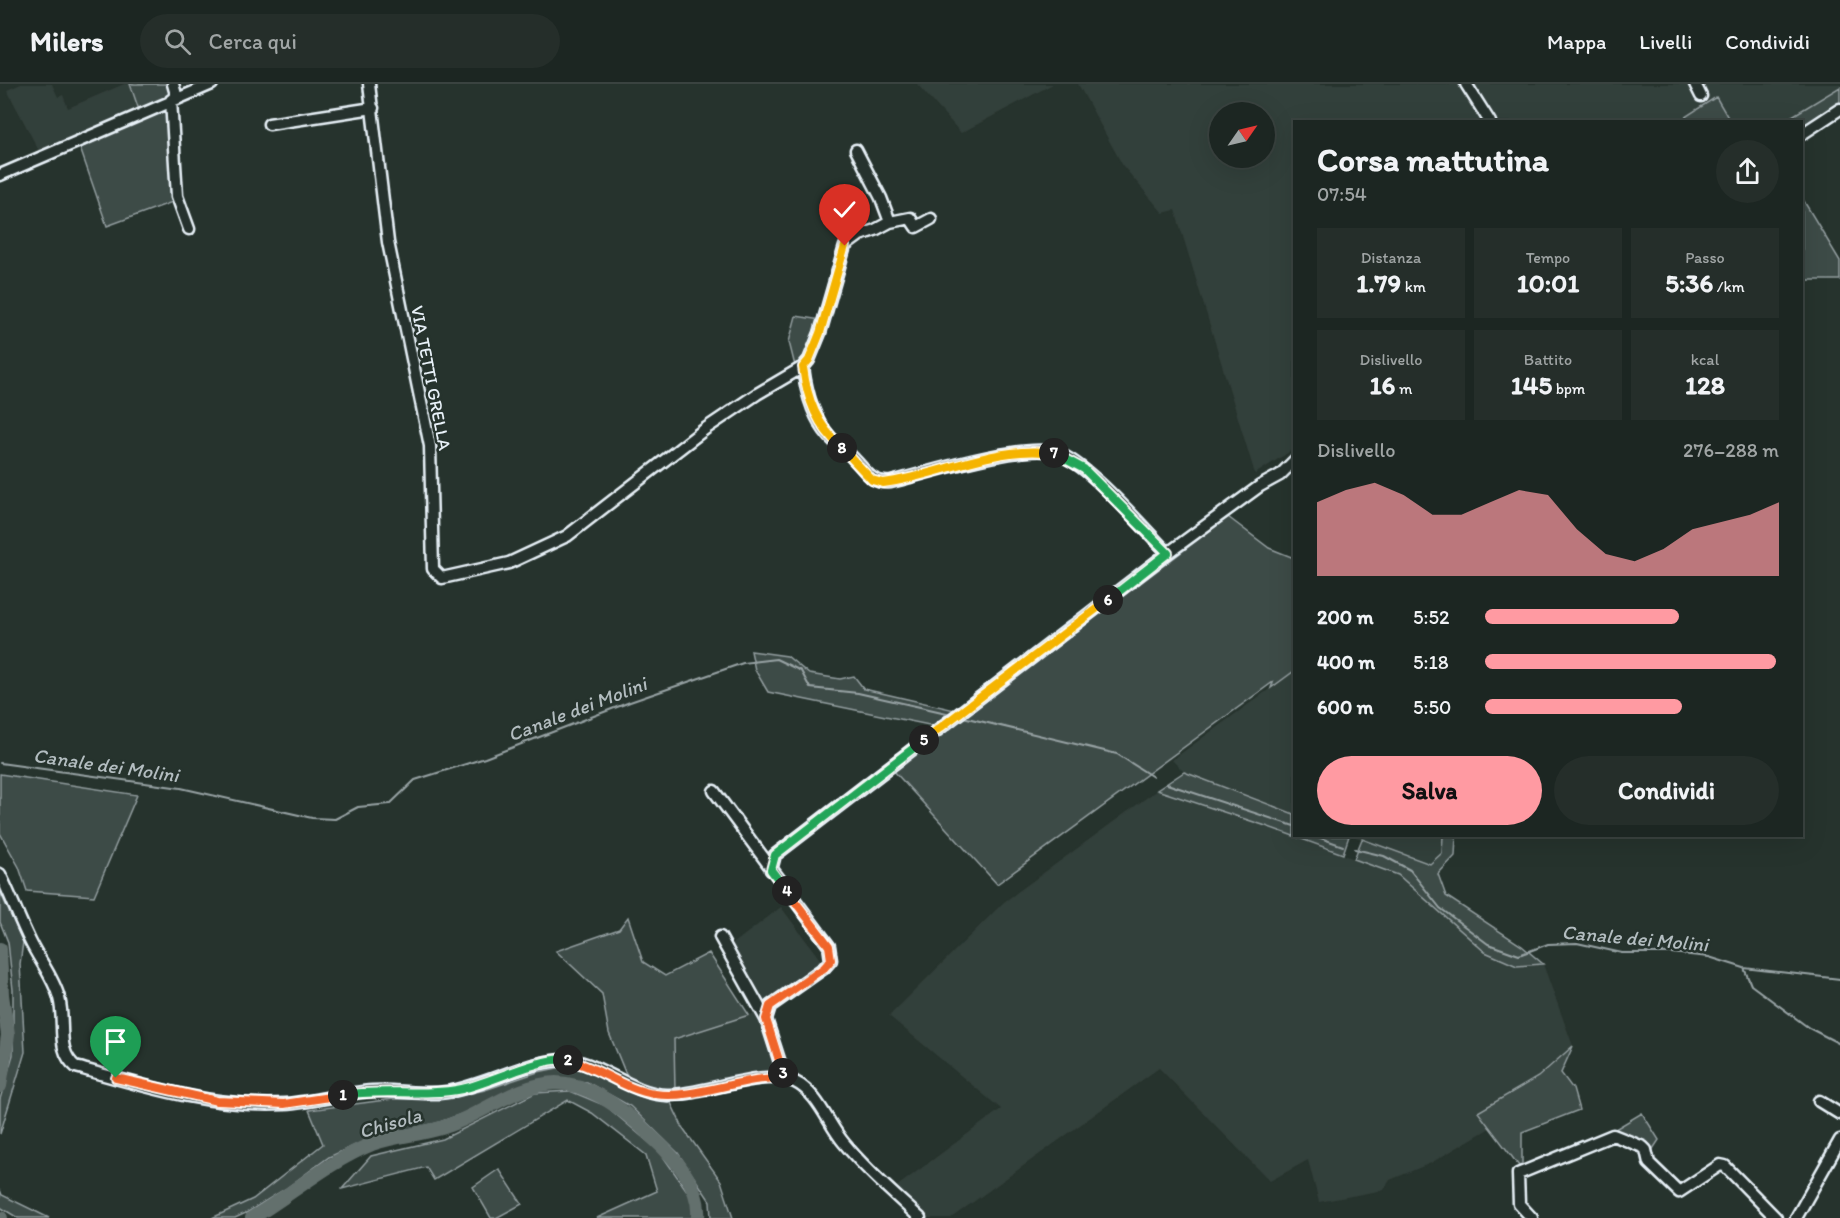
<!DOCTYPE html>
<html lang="it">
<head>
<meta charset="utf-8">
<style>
  body { margin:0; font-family:Itim,sans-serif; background:#252e2a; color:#f1f3f6; height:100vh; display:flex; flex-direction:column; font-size:22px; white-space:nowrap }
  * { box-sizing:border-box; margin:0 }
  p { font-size:20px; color:#a0a5a5 }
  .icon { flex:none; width:33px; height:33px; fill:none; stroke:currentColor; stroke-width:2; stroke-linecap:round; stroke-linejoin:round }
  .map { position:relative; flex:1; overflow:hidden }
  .details { position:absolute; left:1293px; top:36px; width:510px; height:717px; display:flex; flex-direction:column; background:#1c2622; border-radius:0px; box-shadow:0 6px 24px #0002,0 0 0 2px #3a4340 }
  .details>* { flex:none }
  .needle { width:39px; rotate:56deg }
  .fabs { position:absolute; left:1209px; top:18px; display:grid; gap:12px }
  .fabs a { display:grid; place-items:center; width:66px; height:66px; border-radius:50%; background:#1c2622; box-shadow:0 6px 24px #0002,0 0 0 2px #3a4340; font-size:30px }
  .pin { position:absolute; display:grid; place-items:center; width:51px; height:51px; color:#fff; margin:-62px -26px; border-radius:50% 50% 50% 0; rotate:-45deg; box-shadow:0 0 6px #0007 }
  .pin .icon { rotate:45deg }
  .km { position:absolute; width:30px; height:30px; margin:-15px; border-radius:50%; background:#222; color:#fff; font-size:16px; line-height:30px; text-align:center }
  .round { display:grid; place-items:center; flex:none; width:63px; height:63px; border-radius:32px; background:#252e2a }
  .overview { display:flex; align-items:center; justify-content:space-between; height:102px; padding:0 24px }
  h1 { font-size:33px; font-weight:700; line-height:45px }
  .figures { display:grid; grid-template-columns:repeat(3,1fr); gap:9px; height:102px; padding:6px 24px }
  .figures div { display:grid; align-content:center; border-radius:0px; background:#252e2a; text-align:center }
  .figures b { font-size:26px; font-weight:700 }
  .figures small { font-size:16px; font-weight:400 }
  .figures p { font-size:16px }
  .chart { height:168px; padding:12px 24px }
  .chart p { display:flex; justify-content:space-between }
  .chart svg { width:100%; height:108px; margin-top:6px; fill:#ff9aa2; opacity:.7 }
  .button { display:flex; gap:12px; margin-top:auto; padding:12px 24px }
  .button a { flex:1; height:69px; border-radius:36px; background:#ff9aa2; color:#111; font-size:24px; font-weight:700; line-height:69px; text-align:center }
  .button a+a { background:#252e2a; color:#f1f3f6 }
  ul { padding:0 24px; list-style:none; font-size:20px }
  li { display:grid; grid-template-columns:96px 72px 1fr; align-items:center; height:45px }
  li i { height:15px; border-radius:8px; background:#ff9aa2 }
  header { display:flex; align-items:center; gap:36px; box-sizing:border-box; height:84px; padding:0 30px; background:#1c2622; border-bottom:2px solid #3a4340 }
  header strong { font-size:28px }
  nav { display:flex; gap:33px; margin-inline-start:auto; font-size:21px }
  .search { width:420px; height:54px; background:#252e2a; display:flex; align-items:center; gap:15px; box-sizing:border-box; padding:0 21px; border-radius:33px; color:#a0a5a5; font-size:22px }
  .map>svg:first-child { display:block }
</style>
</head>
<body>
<header>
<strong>Milers</strong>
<div class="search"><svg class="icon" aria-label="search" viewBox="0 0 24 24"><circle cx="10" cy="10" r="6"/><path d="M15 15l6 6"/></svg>Cerca qui</div>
<nav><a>Mappa</a><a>Livelli</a><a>Condividi</a></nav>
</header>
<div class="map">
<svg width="1840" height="1134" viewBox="0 0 1840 1134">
  <rect width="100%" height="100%" fill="#26332d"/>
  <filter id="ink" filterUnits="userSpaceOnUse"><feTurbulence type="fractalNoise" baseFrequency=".0167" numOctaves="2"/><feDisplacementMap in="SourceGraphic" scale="12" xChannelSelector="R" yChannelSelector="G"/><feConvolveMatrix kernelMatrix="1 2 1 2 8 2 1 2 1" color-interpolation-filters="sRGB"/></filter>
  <g filter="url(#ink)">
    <path fill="#333f3a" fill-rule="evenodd" d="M 21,0 L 52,0 L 58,13 L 63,11 L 68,24 L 124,0 L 130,0 L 139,26 L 39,67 L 7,6 Z
      M 917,0 L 1053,0 L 961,49 Z
      M 1078,0 L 1840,0 L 1840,3 L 1784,37 L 1730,37 L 1716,13 L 1679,37 L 1294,38 L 1294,365 L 1255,390 L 1175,126 L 1163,129 L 1123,82 ZM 1220,28 L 1264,28 L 1264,74 L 1220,74 Z
      M 1294,587 L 1294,730 L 1184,688 L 1172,676 Z
      M 1157,706 L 1263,741 L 1398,791 L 1485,868 L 1517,882 L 1543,880 L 1573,962 L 1538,993 L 1478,1028 L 1490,1044 L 1431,1079 L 1390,1096 L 1384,1106 L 1319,1118 L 1308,1076 L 1270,1097 L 1159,984 L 951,1134 L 927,1134 L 896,1103 L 1001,1025 L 889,932 L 1004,818 Z
      M 1353,752 L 1443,752 L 1442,769 L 1430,780 Z
      M 781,823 L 822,878 L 765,921 L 730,862 Z
      M 759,928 L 778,988 L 675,1007 L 674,955 Z"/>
    <path fill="#3e4b47" stroke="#939ea0" stroke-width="1.5" d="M 130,0 L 171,0 L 175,12 L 139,26 Z
      M 1840,3 L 1840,18 L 1802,44 L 1802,38 L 1784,37 Z
      M 1716,13 L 1730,37 L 1679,37 Z
      M 160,27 L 169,27 L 175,117 L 107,142 L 80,64 Z
      M 1802,114 L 1840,177 L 1840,196 L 1802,196 Z
      M 796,232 L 821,236 L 804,277 L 796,286 L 789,258 Z
      M 1228,433 L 1269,464 L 1294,474 L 1294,587 L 1271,604 L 1273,598 L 997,800 L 893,686 Z
      M 751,567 L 787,572 L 809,590 L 840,595 L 854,592 L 864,605 L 955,626 L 934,642 L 768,608 L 755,586 Z
      M 1184,688 L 1294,730 L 1294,752 L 1349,752 L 1343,770 L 1263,741 L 1157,706 Z
      M 0,690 L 137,711 L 94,812 L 27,807 L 19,783 L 0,749 Z
      M 1443,752 L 1456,752 L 1455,772 L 1438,790 L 1446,812 L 1522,862 L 1543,880 L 1517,882 L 1485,868 L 1398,791 L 1354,775 L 1362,755 L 1430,780 L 1442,769 Z
      M 0,808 L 23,858 L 20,880 L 25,968 L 0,1050 L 0,1015 L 13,971 L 13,906 L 8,858 L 0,838 Z
      M 628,833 L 643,878 L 665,892 L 709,869 L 749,931 L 674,955 L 675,1007 L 658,1006 L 632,997 L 625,988 L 609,949 L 602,910 L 556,867 L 619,845 Z
      M 1573,962 L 1561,989 L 1573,1005 L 1579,1026 L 1522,1048 L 1522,1086 L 1478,1028 L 1538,993 Z
      M 567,982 L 593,989 L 630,1008 L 671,1019 L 683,1044 L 721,1097 L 733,1134 L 711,1134 L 710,1117 L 678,1069 L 630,1022 L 587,998 L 549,995 L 519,1002 L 475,1025 L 437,1039 L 376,1052 L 329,1073 L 285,1105 L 248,1128 L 235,1134 L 212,1134 L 253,1115 L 323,1060 L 309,1026 L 393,1015 L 445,1015 L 485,1006 L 538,988 Z
      M 570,1007 L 606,1022 L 660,1068 L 694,1117 L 692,1134 L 597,1134 L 657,1107 L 646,1071 L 592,1029 L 568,1016 L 434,1096 L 426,1083 L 342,1105 L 371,1072 L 443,1055 L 535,1009 Z
      M 1642,1029 L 1659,1056 L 1653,1065 L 1612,1047 Z
      M 499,1085 L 522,1120 L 496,1134 L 491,1134 L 473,1103 Z
      M 0,1106 L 2,1111 L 49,1134 L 18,1134 L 0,1123 Z"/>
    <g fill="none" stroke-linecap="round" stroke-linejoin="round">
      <path stroke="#98a3a5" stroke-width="2" d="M 963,633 L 1117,670 L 1153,693
        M 0,679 L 181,704 L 312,734 L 335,735 L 358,723 L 390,720 L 415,696 L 485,674 L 630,618 L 743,579 L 776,575 L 801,587 L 810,604 L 858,609 L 951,630
        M 1167,700 L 1294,742
        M 1315,752 L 1343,762
        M 1355,765 L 1384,772 L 1410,786 L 1440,824 L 1488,860 L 1519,871 L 1548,860 L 1577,859 L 1622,869 L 1671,869 L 1709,873 L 1744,884 L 1840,895
        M 1744,884 L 1751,901 L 1809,944 L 1840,960"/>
      <path stroke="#636f6d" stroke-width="14" d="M 0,865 L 2,911 L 8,951 L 0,1002
        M 0,1134 L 1,1134
        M 252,1134 C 292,1110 328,1078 372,1060 C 399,1050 428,1051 455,1039 C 487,1026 520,1000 556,999 C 593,999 629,1030 653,1054 C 675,1074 701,1102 698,1134"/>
      <g stroke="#e8f1f8" stroke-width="15">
        <path id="minor" d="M 173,0 L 177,14
          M 369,0 L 388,158 L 430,362 L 433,485 L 442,494 L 509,479 L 567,452 L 705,345 L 757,310 L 803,283 L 809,276 L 820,249 L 845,162 L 860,151 L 875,146 L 890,138 L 910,134 L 916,143 L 931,135
          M 1466,0 L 1490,38
          M 1695,0 L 1701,12
          M 171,16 L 177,112 L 189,145
          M 269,40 L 373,24
          M 1802,50 L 1840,25
          M 856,66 L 881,114 L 890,138
          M 0,91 L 212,0
          M 803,283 C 806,308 813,334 830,353 C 837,361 847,367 854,375 C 867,388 871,400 891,398 C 927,389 1025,358 1057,369 C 1089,380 1142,443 1168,469
          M 714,707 L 829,862 L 831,876 L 824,884 L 770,922 L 766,935 L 785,994
          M 771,786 L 775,771 L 1168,469 L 1260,402 L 1280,391 L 1294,377
          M 0,790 C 11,812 19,835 30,857 C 39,876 54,894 59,914 C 66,939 55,966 76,983 C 143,1002 214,1024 285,1020 C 315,1018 343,1009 372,1007 C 397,1005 422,1012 447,1008 C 485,1002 526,977 563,976 C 595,974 630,1010 667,1011 C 702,1012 765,983 795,998 C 818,1009 828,1040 844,1059 C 866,1086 894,1110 920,1134
          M 720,853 L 766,935
          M 1819,1017 L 1840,1030
          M 1532,1134 L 1519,1120 L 1518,1090 L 1613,1051 L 1643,1063 L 1646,1066 L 1649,1079 L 1679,1108 L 1720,1081 L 1725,1082 L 1776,1134
          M 1796,1134 L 1840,1056"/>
      </g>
      <use href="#minor" stroke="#26332d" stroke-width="10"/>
    </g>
  </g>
  <g fill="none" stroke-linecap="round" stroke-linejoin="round" filter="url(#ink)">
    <g stroke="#fff" stroke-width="12">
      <path id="split-1" d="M 116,994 L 217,1017 L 284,1020 L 343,1011"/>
    </g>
    <g stroke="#fff" stroke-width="12">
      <path id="split-2" d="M 343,1011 C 383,1004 423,1013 462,1005 C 491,999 541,972 568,976"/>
    </g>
    <g stroke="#fff" stroke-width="12">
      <path id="split-3" d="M 568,976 C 599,983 624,1006 655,1010 C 695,1016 742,992 785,994 L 783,989"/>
    </g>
    <g stroke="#fff" stroke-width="12">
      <path id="split-4" d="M 783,989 L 766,935 L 770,922 L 824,884 L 831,876 L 829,862 L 787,807"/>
    </g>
    <g stroke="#fff" stroke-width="12">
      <path id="split-5" d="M 787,807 L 771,786 L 775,771 L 924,656"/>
    </g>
    <g stroke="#fff" stroke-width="12">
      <path id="split-6" d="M 924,656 L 1108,516"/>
    </g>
    <g stroke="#fff" stroke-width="12">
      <path id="split-7" d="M 1054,369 L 1084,385 L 1168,469 L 1108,516"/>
    </g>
    <g stroke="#fff" stroke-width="12">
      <path id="split-8" d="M 842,364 L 872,396 L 883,399 C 939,392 997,360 1054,369"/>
    </g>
    <g stroke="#fff" stroke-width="12">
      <path id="split-9" d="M 842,364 C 817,342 807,315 803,283 L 809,276 L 820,249 L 845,162"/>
    </g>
    <use href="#split-1" stroke="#f0652b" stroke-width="8"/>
    <use href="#split-2" stroke="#22a559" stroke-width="8"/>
    <use href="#split-3" stroke="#f0652b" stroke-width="8"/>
    <use href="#split-4" stroke="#f0652b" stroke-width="8"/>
    <use href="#split-5" stroke="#22a559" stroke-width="8"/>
    <use href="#split-6" stroke="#f5b400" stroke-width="8"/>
    <use href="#split-7" stroke="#22a559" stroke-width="8"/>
    <use href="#split-8" stroke="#f5b400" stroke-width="8"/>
    <use href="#split-9" stroke="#f5b400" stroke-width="8"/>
  </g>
  <g text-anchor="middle" stroke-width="5" stroke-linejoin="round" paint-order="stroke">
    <g font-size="18" fill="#e8f1f8" stroke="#26332d">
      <text transform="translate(431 294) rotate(79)" y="6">VIA TETTI GRELLA</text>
    </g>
    <g font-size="20" font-style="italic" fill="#b3bdc0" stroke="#26332d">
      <text transform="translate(577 625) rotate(-21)" y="7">Canale dei Molini</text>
      <text transform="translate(106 681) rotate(8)" y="7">Canale dei Molini</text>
      <text transform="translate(1635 854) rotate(5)" y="7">Canale dei Molini</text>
      <text transform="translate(390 1039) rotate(-16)" y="7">Chisola</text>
    </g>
  </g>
</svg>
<div class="fabs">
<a><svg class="needle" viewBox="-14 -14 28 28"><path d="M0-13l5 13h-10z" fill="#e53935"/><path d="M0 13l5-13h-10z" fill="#a0a5a5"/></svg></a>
</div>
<div class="pin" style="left:116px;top:994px;background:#1e9e55"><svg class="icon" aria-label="arrive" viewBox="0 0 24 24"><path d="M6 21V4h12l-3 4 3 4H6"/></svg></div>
<div class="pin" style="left:845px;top:162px;background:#d93025"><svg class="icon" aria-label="check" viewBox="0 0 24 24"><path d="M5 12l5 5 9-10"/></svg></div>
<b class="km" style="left:343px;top:1011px">1</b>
<b class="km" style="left:568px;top:976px">2</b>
<b class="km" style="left:783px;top:989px">3</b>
<b class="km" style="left:787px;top:807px">4</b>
<b class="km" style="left:924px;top:656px">5</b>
<b class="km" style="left:1108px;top:516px">6</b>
<b class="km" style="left:1054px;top:369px">7</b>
<b class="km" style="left:842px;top:364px">8</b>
<section class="details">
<div class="overview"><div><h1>Corsa mattutina</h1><p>07:54</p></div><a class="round"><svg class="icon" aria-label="share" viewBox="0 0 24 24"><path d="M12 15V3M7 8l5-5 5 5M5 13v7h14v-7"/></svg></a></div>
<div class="figures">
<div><p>Distanza</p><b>1.79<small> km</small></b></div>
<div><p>Tempo</p><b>10:01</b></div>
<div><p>Passo</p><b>5:36<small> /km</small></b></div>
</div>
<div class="figures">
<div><p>Dislivello</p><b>16<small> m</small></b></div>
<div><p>Battito</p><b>145<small> bpm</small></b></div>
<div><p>kcal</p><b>128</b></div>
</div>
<div class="chart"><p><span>Dislivello</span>276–288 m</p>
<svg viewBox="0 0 160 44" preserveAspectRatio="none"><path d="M0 44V14L10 9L20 6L30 11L40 19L50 19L60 14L70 9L80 11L90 25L100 35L110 38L120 33L130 25L140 22L150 19L160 14V44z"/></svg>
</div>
<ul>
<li><b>200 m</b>5:52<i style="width:66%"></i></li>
<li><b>400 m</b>5:18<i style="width:99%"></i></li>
<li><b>600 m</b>5:50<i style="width:67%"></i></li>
</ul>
<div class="button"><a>Salva</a><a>Condividi</a></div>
</section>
</div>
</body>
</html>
